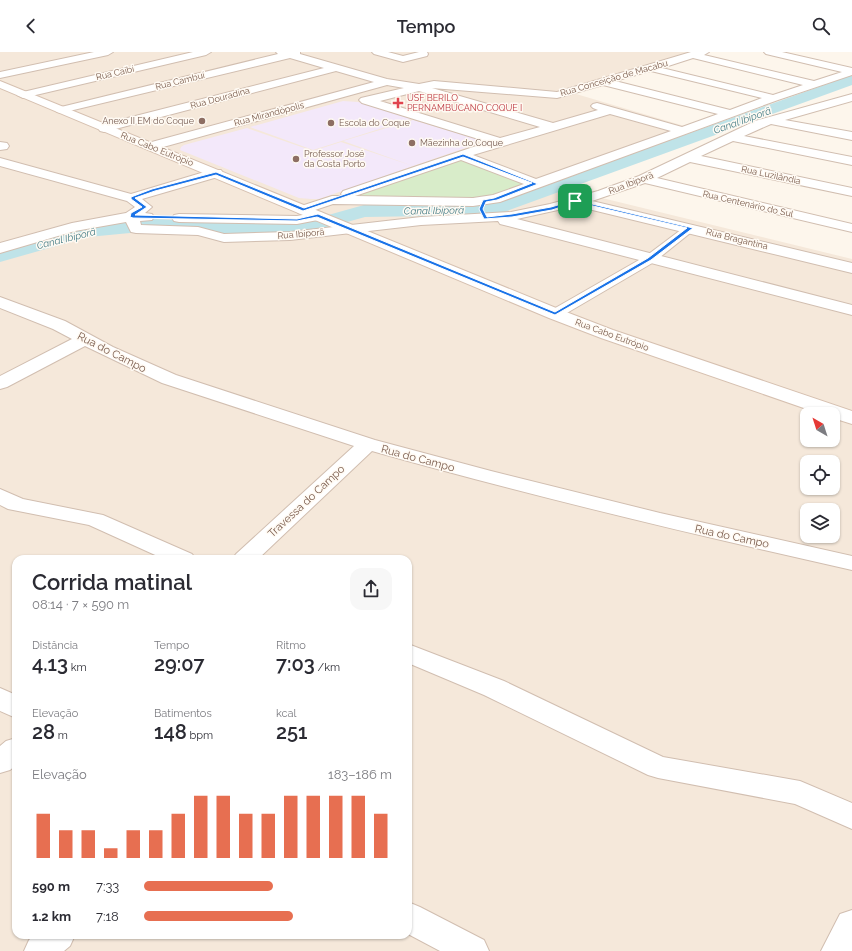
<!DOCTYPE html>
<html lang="pt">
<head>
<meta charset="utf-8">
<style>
  body { margin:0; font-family:Raleway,sans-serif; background:#f7f7f7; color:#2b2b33; height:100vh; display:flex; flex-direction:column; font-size:15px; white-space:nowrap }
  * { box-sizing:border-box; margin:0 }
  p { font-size:13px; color:#7c7c81 }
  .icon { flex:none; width:22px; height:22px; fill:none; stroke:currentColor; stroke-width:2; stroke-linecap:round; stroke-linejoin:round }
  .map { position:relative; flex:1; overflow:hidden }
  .details { position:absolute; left:12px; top:503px; width:400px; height:384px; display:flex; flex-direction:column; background:#fff; border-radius:12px; box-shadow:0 1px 3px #0004 }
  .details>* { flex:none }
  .needle { width:26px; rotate:321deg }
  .buttons { position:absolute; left:800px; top:355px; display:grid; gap:8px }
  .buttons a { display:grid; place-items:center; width:40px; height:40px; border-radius:8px; background:#fff; box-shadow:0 1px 3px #0004; font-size:20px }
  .pin { position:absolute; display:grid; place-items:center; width:34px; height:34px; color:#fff; margin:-17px; border-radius:8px; box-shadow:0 2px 6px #0006 }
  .round { display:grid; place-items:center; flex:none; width:42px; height:42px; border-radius:12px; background:#f7f7f7 }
  .headline { display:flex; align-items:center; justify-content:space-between; height:68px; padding:0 20px }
  h1 { font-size:22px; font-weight:600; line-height:30px }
  .metrics { display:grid; grid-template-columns:repeat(3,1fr); gap:6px; height:68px; padding:4px 20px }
  .metrics div { display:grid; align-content:center }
  .metrics b { font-size:20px; font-weight:600 }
  .metrics small { font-size:11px; font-weight:400 }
  .metrics p { font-size:11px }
  .chart { height:112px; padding:8px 20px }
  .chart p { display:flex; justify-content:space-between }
  .chart svg { width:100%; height:72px; margin-top:4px; stroke:#e76f51; stroke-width:6 }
  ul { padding:0 20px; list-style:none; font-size:13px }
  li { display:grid; grid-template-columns:64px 48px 1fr; align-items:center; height:30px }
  li i { height:10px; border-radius:5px; background:#e76f51 }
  header { display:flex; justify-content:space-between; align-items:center; height:52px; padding:0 20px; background:#fff; font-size:18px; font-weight:600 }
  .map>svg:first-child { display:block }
</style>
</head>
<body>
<header><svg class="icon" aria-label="back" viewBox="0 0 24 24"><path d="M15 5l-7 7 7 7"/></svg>Tempo<svg class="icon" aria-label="search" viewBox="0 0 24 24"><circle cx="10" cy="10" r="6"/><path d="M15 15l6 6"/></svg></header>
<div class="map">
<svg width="852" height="899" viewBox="0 0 852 899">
  <rect width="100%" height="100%" fill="#fdf6ec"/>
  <path fill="#f5e8da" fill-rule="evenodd" d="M 0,0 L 690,0 L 566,39 L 708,81 L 557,135 L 852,207 L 852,899 L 0,899 ZM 807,362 L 833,362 L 833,388 L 807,388 ZM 807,410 L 833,410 L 833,436 L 807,436 ZM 807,458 L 833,458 L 833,484 L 807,484 ZM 16,507 L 408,507 L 408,883 L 16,883 Z"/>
  <path fill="#f3e8fa" d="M 343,49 L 358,50 L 411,67 L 313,98 L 250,75 Z
    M 413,68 L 477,87 L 477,92 L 413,114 L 343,89 Z
    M 247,76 L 313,99 L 341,90 L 413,114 L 319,147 L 311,147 L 299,146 L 180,98 L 181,95 L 184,93 Z"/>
  <path fill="#d8ecc9" d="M 458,104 L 539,134 L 489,148 L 340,145 Z"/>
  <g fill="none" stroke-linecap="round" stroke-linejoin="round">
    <path fill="#bfe3e8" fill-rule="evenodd" d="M 852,23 L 852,33 L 496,163 L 365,165 L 297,184 L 151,179 L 88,185 L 0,210 L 0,196 L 87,173 L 151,167 L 296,172 L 364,153 L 494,151 Z"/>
    <g stroke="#d1beb0" stroke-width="2">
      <path id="lane" d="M 690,173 L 694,174 L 696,176 L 694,178 L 654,210 L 560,265 L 550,265 L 548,262 L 550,259 L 646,204 L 686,174 Z"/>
    </g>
    <g stroke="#d1beb0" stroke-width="2">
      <path id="street" d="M 94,0 L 113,0 L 108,3 L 0,26 L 0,20 Z
        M 193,0 L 211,0 L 206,3 L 23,46 L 17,43 L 23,40 Z
        M 276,0 L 300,0 L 300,2 L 387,27 L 419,32 L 434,29 L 557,40 L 691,0 L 709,0 L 704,3 L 814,29 L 842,20 L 766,2 L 764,0 L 782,0 L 852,16 L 852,23 L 778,48 L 500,150 L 473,154 L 333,152 L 303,162 L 298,161 L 296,158 L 298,155 L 332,144 L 343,144 L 341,142 L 343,139 L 488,90 L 362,51 L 359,48 L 361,46 L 404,36 L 387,33 L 156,97 L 148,97 L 146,94 L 148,91 L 374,30 L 336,19 L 104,80 L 100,79 L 98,76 L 100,73 L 324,16 L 290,6 L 61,61 L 57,60 L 55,58 L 57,56 L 278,2 ZM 693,6 L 803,33 L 773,43 L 662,16 ZM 650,19 L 651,19 L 762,46 L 730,58 L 615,29 ZM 603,33 L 718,62 L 682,75 L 597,51 L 593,52 L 591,54 L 593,56 L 598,58 L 553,71 L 432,36 L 557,46 ZM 419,39 L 540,75 L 500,86 L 380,49 ZM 610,62 L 671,79 L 536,127 L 473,103 ZM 461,108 L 524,132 L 493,143 L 473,146 L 355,144 Z
        M 372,0 L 388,0 L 403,4 L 419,0 L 427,0 L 428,2 L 427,4 L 403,10 L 374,2 Z
        M 852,42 L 852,49 L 785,68 L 852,80 L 852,88 L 771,72 L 744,84 L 852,105 L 852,113 L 733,89 L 701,104 L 852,136 L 852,144 L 690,110 L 657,126 L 852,172 L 852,180 L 645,131 L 592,149 L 852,211 L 852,221 L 576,154 L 517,167 L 852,253 L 852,263 L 500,172 L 498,169 L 421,173 L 290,188 L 224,190 L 198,183 L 136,181 L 131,180 L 126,170 L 75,179 L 0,201 L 0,191 L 72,171 L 126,161 L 135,155 L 127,149 L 0,114 L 0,106 L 131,142 L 211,118 L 221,118 L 223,121 L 221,124 L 142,147 L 152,155 L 145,161 L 152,162 L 154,165 L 152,168 L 140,169 L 141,173 L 198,175 L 224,182 L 290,180 L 421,165 L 511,160 L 550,152 L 598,139 L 639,124 L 755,69 Z
        M 0,90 L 7,91 L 9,94 L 7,97 L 0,98 Z
        M 318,160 L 323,161 L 325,164 L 323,167 L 297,172 L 179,170 L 174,169 L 172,166 L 174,163 L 179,162 L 297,164 Z
        M 0,245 L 65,269 L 113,295 L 176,323 L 375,388 L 491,419 L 660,461 L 852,504 L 852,518 C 691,482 531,444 372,399 L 258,507 L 232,507 L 236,502 L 354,394 L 162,331 L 85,294 L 7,335 L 0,337 L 0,324 L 72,287 L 53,277 L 0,256 Z
        M 0,437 L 23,447 L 103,463 L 192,502 L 196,507 L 164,507 L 89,473 L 8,457 L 0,453 Z
        M 408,592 L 504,629 L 663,705 L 800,729 L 852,751 L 852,777 L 795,752 L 658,726 L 648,723 L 484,643 L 408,611 Z
        M 0,636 L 16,643 L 16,666 L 0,659 Z
        M 16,686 L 16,713 L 10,718 L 0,721 L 0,694 L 6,689 Z
        M 408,850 L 420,855 L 484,888 L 489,899 L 440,899 L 408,882 Z
        M 852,858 L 852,899 L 821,899 L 840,862 Z
        M 34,883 L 75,883 L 70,894 L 64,899 L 24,899 L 29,888 Z"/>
    </g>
    <g stroke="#d6c0b0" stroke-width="2">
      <path id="secondary" d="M 0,29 L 561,258 L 613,278 L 852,359 L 852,372 L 833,366 L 833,362 L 821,362 L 601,286 L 549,266 L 0,36 Z"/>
    </g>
    <use href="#lane" fill="#fff" fill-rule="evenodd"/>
    <use href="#street" fill="#fff" fill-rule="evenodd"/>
    <use href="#secondary" fill="#fff" fill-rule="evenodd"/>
  </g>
  <path fill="#1a73e8" stroke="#fff" fill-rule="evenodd" d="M 463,102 L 538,132 L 497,148 L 486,150 L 483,157 L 487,165 L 512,162 L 551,155 L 575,148 L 693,176 L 651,208 L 555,263 L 317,165 L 297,169 L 133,166 L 130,165 L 131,161 L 142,155 L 131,147 L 131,145 L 152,137 L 216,120 L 304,156 ZM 463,105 L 532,131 L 494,146 L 483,148 L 479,157 L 484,167 L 512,165 L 552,158 L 576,150 L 687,176 L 648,206 L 555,260 L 318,162 L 297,167 L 135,163 L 147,155 L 135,146 L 155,139 L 216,123 L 303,159 Z"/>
  <path fill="#e0444e" stroke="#fffaf3" stroke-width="1.5" d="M396 45h4v4h4v4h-4v4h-4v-4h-4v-4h4z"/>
  <g fill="#8d6e63" stroke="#fffaf3" stroke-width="1.5">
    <circle cx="202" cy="69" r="4"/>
    <circle cx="331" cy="71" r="4"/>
    <circle cx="412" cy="91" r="4"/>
    <circle cx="296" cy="107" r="4"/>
  </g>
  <g text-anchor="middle" stroke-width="3" stroke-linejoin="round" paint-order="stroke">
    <g font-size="9" fill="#7a5c4d" stroke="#fffaf3">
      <text transform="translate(115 21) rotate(-13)" y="3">Rua Caibi</text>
      <text transform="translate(614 26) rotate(-16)" y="3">Rua Conceição de Macabu</text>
      <text transform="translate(180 29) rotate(-14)" y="3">Rua Cambuí</text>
      <text transform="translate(220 46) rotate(-15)" y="3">Rua Douradina</text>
      <text transform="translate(269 62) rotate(-15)" y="3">Rua Mirandópolis</text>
      <text transform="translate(157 97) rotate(22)" y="3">Rua Cabo Eutrópio</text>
      <text transform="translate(771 123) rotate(12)" y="3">Rua Luzilândia</text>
      <text transform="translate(631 131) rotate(-21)" y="3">Rua Ibiporã</text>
      <text transform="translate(748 152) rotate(13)" y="3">Rua Centenário do Sul</text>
      <text transform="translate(301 182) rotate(-5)" y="3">Rua Ibiporã</text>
      <text transform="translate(737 187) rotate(14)" y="3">Rua Bragantina</text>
      <text transform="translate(612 283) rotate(20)" y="3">Rua Cabo Eutrópio</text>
    </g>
    <g font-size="9" fill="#be3a42" stroke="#fffaf3" text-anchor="start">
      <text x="407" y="49">USF BERILO<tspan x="407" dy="10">PERNAMBUCANO COQUE I</tspan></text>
    </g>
    <g font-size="9" fill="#785e54" stroke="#fffaf3" text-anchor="start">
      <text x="194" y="72" text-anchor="end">Anexo II EM do Coque</text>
      <text x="339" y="74">Escola do Coque</text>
      <text x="420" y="94">Mãezinha do Coque</text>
      <text x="304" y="105">Professor José<tspan x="304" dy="10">da Costa Porto</tspan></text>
    </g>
    <g font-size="10" font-style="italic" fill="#437c86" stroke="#fffaf3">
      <text transform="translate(742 68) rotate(-20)" y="4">Canal Ibiporã</text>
      <text transform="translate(434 158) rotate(-1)" y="4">Canal Ibiporã</text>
      <text transform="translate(66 186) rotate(-14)" y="4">Canal Ibiporã</text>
    </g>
    <g font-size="11" fill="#7a5c4d" stroke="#fffaf3">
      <text transform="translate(112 300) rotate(27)" y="4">Rua do Campo</text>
      <text transform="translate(418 406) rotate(15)" y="4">Rua do Campo</text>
      <text transform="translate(306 449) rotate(-43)" y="4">Travessa do Campo</text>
      <text transform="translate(732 484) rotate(12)" y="4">Rua do Campo</text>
    </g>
  </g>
</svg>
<div class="buttons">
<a><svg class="needle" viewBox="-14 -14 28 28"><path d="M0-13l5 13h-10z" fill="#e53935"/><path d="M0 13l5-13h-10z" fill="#7c7c81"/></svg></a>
<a><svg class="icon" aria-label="locate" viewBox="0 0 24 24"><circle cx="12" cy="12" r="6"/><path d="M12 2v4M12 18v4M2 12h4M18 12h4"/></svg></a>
<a><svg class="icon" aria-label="layers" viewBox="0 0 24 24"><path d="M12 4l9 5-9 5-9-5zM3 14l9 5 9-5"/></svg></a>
</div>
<div class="pin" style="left:575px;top:149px;background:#1e9e55"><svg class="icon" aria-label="arrive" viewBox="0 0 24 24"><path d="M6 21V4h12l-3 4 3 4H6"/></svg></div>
<section class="details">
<div class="headline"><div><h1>Corrida matinal</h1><p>08:14 · 7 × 590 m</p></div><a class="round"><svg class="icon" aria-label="share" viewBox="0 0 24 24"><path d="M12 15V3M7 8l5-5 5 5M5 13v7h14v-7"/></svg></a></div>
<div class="metrics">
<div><p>Distância</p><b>4.13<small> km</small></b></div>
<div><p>Tempo</p><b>29:07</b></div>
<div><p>Ritmo</p><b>7:03<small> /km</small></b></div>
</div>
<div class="metrics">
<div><p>Elevação</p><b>28<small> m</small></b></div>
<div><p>Batimentos</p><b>148<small> bpm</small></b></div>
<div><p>kcal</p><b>251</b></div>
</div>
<div class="chart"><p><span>Elevação</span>183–186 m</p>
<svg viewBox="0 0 160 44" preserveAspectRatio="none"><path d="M5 44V17M15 44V27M25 44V27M35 44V38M45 44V27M55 44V27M65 44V17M75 44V6M85 44V6M95 44V17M105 44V17M115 44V6M125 44V6M135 44V6M145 44V6M155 44V17"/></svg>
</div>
<ul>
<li><b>590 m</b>7:33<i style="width:52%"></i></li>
<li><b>1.2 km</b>7:18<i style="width:60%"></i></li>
</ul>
</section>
</div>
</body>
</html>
